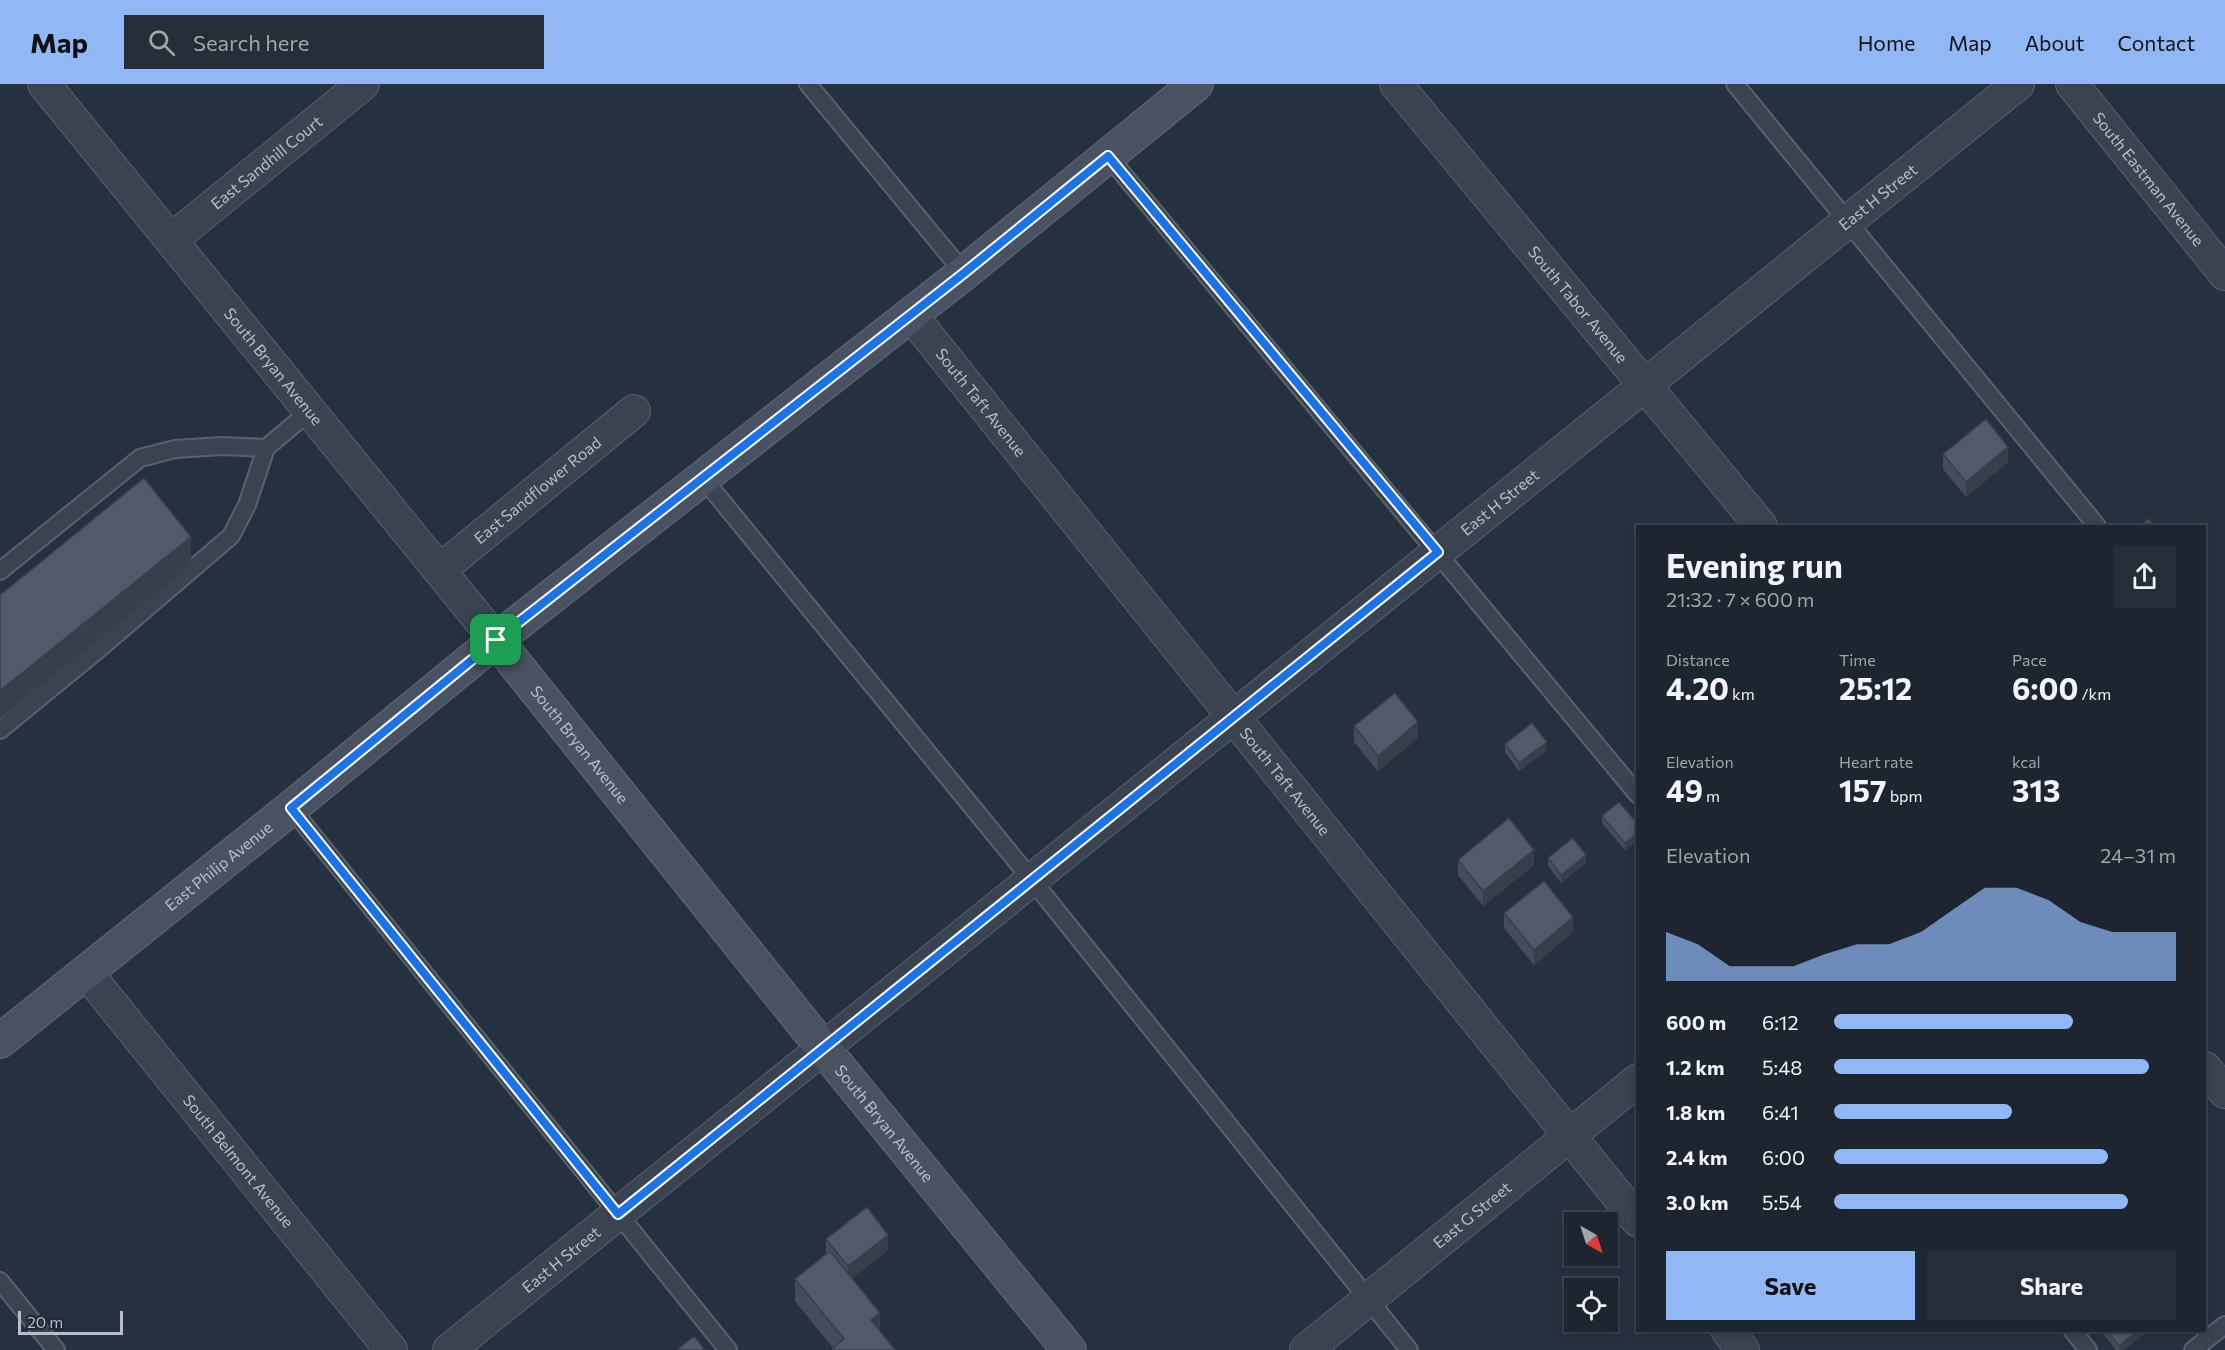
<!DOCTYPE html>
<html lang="en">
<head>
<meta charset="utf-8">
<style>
  body { margin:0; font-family:Commissioner,sans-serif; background:#252d38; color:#f1f3f6; height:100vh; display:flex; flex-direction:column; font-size:22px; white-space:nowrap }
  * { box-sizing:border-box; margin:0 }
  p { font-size:20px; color:#a0a5ab }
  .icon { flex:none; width:33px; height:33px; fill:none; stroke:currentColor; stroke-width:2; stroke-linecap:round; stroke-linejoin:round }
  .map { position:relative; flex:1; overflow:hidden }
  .sheet { position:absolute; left:1636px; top:441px; width:570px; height:807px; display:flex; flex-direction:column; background:#1c2530; border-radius:0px; box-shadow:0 3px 9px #0003,0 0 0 2px #3a424c }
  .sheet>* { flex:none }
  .needle { width:39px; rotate:141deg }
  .tools { position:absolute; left:1564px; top:1128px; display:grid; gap:12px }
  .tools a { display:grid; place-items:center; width:54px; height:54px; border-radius:0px; background:#1c2530; box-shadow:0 3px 9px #0003,0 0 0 2px #3a424c; font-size:30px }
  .scale { position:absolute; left:18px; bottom:15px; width:105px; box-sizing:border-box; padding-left:6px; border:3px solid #b7beca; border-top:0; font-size:16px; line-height:21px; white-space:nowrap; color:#b7beca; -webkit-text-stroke:4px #1f2835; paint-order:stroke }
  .pin { position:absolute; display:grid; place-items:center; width:51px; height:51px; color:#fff; margin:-26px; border-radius:12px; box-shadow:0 3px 9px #0006 }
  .round { display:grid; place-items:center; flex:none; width:63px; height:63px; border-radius:0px; background:#252d38 }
  .head { display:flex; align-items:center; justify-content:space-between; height:102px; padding:0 30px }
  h1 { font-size:33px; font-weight:700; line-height:45px }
  .figures { display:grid; grid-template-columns:repeat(3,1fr); gap:9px; height:102px; padding:6px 30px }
  .figures div { display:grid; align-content:center }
  .figures b { font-size:30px; font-weight:700 }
  .figures small { font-size:16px; font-weight:400 }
  .figures p { font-size:16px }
  .chart { height:168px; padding:12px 30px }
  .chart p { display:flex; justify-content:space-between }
  .chart svg { width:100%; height:108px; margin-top:6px; fill:#91b8f5; opacity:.7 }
  .cta { display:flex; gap:12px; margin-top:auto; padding:12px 30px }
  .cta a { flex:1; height:69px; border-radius:0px; background:#91b8f5; color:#111; font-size:24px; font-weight:700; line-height:69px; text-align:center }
  .cta a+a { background:#252d38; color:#f1f3f6 }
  ul { padding:0 30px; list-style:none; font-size:20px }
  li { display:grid; grid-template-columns:96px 72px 1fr; align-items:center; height:45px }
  li i { height:15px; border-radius:8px; background:#91b8f5 }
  header { display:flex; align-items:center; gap:36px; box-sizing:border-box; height:84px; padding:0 30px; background:#91b8f5; color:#111 }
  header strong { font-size:28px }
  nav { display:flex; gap:33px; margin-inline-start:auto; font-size:21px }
  .search { width:420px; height:54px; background:#252d38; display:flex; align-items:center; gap:15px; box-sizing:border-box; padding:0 21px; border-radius:0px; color:#a0a5ab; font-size:22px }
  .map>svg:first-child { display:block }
</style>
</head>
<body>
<header>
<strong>Map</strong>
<div class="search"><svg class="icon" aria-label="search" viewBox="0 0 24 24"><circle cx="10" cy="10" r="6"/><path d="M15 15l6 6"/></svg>Search here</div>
<nav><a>Home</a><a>Map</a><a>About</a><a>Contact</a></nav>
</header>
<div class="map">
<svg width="2225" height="1266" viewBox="0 0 2225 1266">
  <rect width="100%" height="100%" fill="#263140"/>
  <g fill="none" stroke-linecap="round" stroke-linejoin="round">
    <g stroke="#58616d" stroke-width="20">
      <path id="service" d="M 808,0 L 964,189
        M 1735,0 L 2097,442
        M 1108,72 L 1638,711
        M 266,364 L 310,327
        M 702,393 L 1032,796 L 1409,1266
        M 0,487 L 140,374 L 175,365 L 222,362 L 266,364 L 247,421 L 231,452 L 99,565 L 0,646
        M 291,724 L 728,1266
        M 0,1197 L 56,1266
        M 2072,1246 L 2088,1266
        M 2193,1266 L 2225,1241"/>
    </g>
    <g stroke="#58616d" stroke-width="34">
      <g id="minor">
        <path id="s1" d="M 44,0 L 496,556"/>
        <path id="s2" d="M 1396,0 L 1761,442"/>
        <path id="s3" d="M 2072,0 L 2225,190"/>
        <path id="s4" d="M 171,156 L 363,0"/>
        <path id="s5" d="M 911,231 L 1638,1137"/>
        <path id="s6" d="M 440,486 L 634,327"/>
        <path id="s7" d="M 86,888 L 391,1266"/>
        <path d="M 2205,984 L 2225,1008"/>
        <path d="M 1727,1246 L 1743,1266"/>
        <path id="s8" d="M 449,1266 L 2018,0"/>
        <path id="s9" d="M 1306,1266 L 1638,996"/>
      </g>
    </g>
    <g stroke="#58616d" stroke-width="36">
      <g id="secondary">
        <path id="s10" d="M 496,556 L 823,964 L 1069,1266"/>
        <path id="s11" d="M 0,957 L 291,724 L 496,556 L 964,189 L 1196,0"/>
      </g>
    </g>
    <use href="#service" stroke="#3a4350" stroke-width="16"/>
    <use href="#minor" stroke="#3a4350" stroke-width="32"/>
    <use href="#secondary" stroke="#495263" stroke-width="33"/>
  </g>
  <path fill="#454d5c" d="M 1943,370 L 2008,378 L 1966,413 L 1943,385 Z
    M 1354,642 L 1418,654 L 1378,687 L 1354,658 Z
    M 1505,660 L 1547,666 L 1519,687 L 1505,668 Z
    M 1602,732 L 1638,740 L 1638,755 L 1625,766 L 1602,739 Z
    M 1548,774 L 1586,779 L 1561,799 L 1548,782 Z
    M 1458,776 L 1534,781 L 1483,822 L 1458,791 Z
    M 1504,829 L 1573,848 L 1534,881 L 1504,844 Z
    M 826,1155 L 888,1166 L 852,1194 L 880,1248 L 895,1266 L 832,1266 L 833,1264 L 795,1217 L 795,1195 L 826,1170 Z
    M 2100,1246 L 2148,1246 L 2124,1266 L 2116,1266 Z"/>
  <path fill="#383f4b" d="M 2008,363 L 2008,378 L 1966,413 L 1966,398 Z
    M 191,453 L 191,481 L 0,635 L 0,607 Z
    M 1418,638 L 1418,654 L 1378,687 L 1378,672 Z
    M 1547,658 L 1547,666 L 1519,687 L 1519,679 Z
    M 1638,748 L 1638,755 L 1625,766 L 1625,759 Z
    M 1534,766 L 1534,781 L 1483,822 L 1483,807 Z
    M 1586,771 L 1586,779 L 1561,799 L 1561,791 Z
    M 1573,833 L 1573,848 L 1534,881 L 1534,866 Z
    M 888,1151 L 888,1166 L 848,1198 L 848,1182 Z
    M 880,1229 L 880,1251 L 871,1236 Z
    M 2138,1246 L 2148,1246 L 2124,1266 L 2119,1266 L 2119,1262 Z"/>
  <path fill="#505a6b" stroke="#383f4b" stroke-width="1.5" d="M 1986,335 L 2008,363 L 1966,398 L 1943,370 Z
    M 144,394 L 191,453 L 0,607 L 0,511 Z
    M 2149,435 L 2154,442 L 2139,442 Z
    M 1395,609 L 1418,638 L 1378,672 L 1354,642 Z
    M 1532,639 L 1547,658 L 1519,679 L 1505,660 Z
    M 1619,718 L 1638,740 L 1638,748 L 1625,759 L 1602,732 Z
    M 1509,734 L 1534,766 L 1483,807 L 1458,776 Z
    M 1573,754 L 1586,771 L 1561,791 L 1548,774 Z
    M 1544,797 L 1573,833 L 1534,866 L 1504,829 Z
    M 867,1123 L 888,1151 L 848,1182 L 826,1155 Z
    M 830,1167 L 880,1229 L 871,1236 L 895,1266 L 833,1266 L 832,1265 L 844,1255 L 795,1195 Z
    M 2106,1246 L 2138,1246 L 2119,1262 Z
    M 694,1252 L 705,1266 L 678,1266 L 678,1265 Z"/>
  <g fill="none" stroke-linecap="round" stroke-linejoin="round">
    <g stroke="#fff" stroke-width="12">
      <path id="route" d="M 1108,72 L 1438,468 L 618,1130 L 291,724 L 496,556 L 964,189 Z"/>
    </g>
    <use href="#route" stroke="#1a73e8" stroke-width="8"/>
  </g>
  <g text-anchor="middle" stroke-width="6" stroke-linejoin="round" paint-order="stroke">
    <g font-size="16" fill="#b7beca" stroke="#1f2835">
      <text dy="6" stroke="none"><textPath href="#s4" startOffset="123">East Sandhill Court</textPath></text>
      <text dy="6" stroke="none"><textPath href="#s3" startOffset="122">South Eastman Avenue</textPath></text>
      <text dy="6" stroke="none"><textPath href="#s8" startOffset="1836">East H Street</textPath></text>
      <text dy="6" stroke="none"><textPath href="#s2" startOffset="286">South Tabor Avenue</textPath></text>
      <text dy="6" stroke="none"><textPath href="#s1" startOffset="364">South Bryan Avenue</textPath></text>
      <text dy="6" stroke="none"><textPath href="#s5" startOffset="112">South Taft Avenue</textPath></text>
      <text dy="6" stroke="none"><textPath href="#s6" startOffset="126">East Sandflower Road</textPath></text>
      <text dy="6" stroke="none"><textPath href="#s8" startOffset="1350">East H Street</textPath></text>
      <text dy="6" stroke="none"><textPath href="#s10" startOffset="134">South Bryan Avenue</textPath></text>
      <text dy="6" stroke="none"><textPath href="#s5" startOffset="598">South Taft Avenue</textPath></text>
      <text dy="6" stroke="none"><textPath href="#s11" startOffset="280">East Philip Avenue</textPath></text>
      <text dy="6" stroke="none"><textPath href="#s10" startOffset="620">South Bryan Avenue</textPath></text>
      <text dy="6" stroke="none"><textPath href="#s7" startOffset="243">South Belmont Avenue</textPath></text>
      <text dy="6" stroke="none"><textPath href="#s9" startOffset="214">East G Street</textPath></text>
      <text dy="6" stroke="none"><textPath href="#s8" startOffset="144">East H Street</textPath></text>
    </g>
  </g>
</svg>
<div class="tools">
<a><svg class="needle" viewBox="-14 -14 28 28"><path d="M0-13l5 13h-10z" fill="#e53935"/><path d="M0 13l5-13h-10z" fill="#a0a5ab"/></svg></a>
<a><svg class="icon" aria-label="locate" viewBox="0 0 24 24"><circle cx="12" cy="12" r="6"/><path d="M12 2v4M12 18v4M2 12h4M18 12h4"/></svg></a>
</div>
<div class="scale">20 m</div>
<div class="pin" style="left:496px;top:556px;background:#1e9e55"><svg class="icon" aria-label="arrive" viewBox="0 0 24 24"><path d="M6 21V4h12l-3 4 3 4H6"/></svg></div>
<section class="sheet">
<div class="head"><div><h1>Evening run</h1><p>21:32 · 7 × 600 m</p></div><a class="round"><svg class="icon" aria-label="share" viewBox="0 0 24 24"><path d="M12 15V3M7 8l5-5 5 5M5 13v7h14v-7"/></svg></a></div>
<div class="figures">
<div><p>Distance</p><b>4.20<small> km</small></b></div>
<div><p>Time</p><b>25:12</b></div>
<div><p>Pace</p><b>6:00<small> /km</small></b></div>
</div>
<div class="figures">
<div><p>Elevation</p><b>49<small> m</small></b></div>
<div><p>Heart rate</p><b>157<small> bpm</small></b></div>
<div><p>kcal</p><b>313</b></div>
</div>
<div class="chart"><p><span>Elevation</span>24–31 m</p>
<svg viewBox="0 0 160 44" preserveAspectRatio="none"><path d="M0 44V24L10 29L20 38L30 38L40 38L50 33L60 29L70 29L80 24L90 15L100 6L110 6L120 11L130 20L140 24L150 24L160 24V44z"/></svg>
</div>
<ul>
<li><b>600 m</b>6:12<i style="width:70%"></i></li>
<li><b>1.2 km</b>5:48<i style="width:92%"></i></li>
<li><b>1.8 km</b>6:41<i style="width:52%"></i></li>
<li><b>2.4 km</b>6:00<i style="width:80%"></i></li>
<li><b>3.0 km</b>5:54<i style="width:86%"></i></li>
</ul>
<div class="cta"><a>Save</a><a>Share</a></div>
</section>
</div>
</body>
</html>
